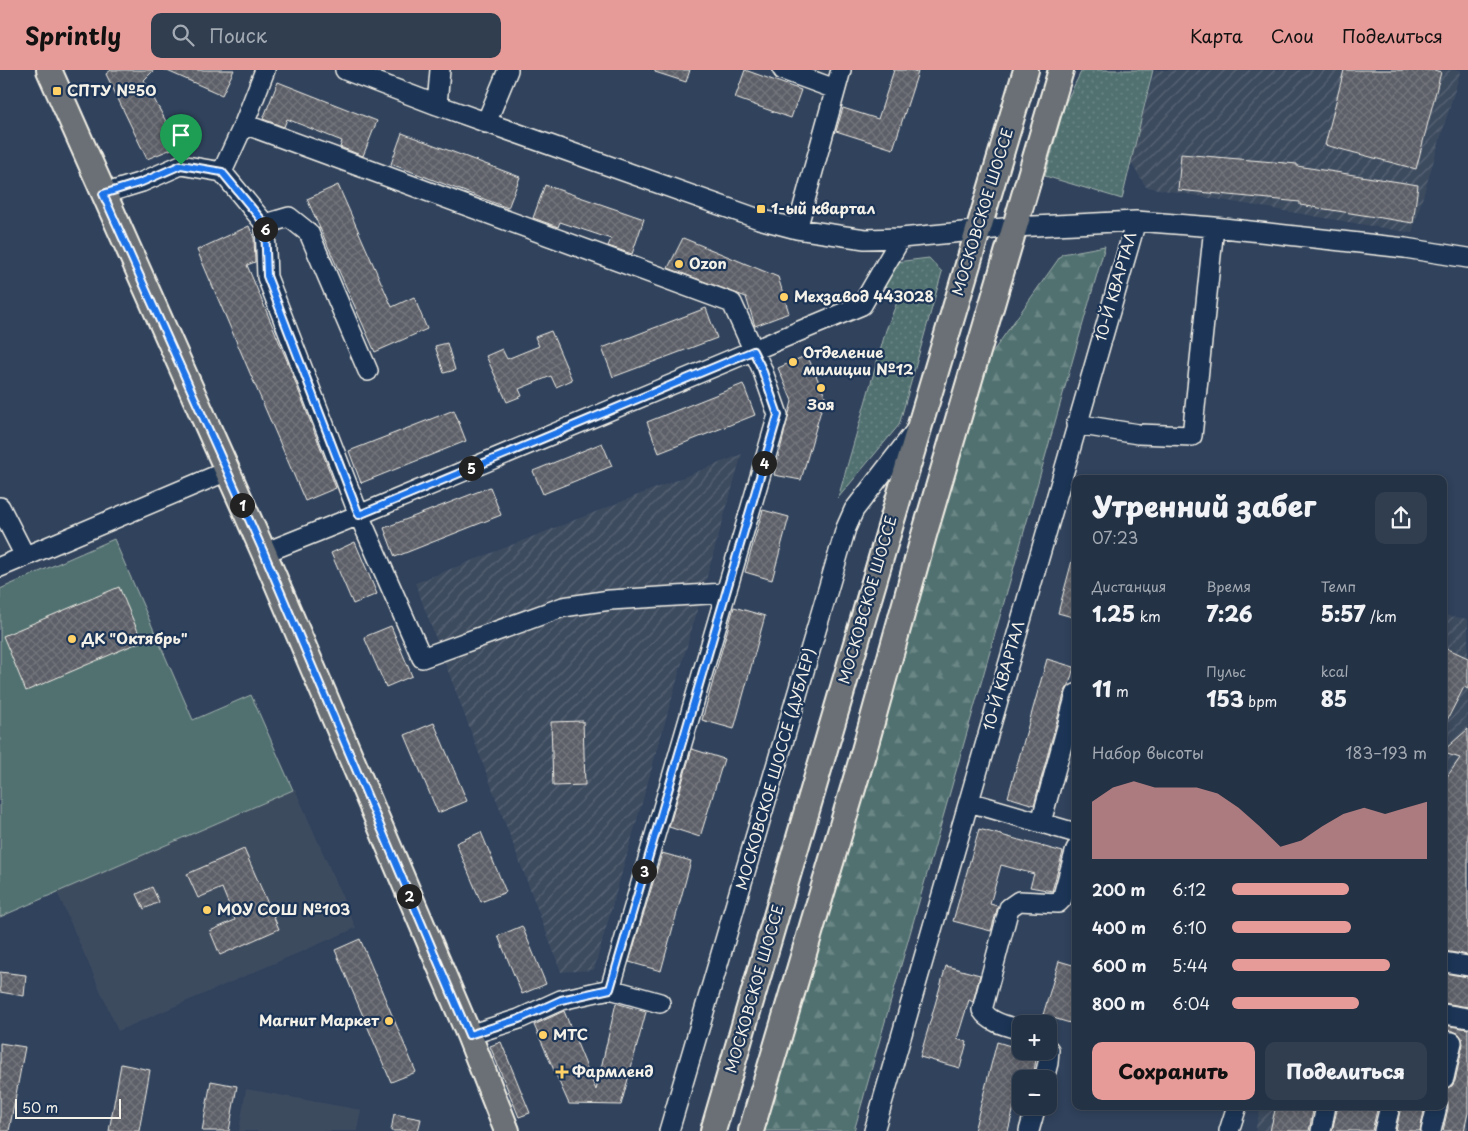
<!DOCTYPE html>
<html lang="ru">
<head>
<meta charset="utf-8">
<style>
  body { margin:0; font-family:"Playpen Sans",sans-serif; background:#303e50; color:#f1f3f6; height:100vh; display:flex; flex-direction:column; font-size:19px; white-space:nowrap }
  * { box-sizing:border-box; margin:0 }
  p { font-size:16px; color:#a3aab3 }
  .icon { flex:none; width:28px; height:28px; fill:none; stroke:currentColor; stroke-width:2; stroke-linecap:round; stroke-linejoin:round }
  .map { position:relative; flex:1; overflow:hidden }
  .panel { position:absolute; left:1072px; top:405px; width:375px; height:635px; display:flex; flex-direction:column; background:#243245; border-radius:10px; box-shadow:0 2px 8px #0003,0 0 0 1px #414d5e }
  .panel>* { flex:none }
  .buttons { position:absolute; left:1012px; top:945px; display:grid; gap:10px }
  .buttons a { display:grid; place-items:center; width:45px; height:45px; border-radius:10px; background:#243245; box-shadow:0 2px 8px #0003,0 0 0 1px #414d5e; font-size:25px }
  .scale { position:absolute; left:15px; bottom:12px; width:106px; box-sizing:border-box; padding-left:5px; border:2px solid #f4f1e8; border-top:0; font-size:14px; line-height:18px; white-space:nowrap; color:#f4f1e8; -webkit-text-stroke:4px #1d3557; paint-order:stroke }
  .pin { position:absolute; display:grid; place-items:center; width:42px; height:42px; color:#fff; margin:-51px -21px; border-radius:50% 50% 50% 0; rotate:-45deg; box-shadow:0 0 5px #0007 }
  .pin .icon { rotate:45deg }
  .km { position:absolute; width:25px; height:25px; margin:-12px; border-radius:50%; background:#222; color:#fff; font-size:14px; line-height:25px; text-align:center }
  .round { display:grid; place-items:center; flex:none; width:52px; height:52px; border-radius:10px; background:#303e50 }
  .headline { display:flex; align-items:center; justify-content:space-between; height:85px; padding:0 20px }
  h1 { font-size:28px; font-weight:800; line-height:38px }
  .figures { display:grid; grid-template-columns:repeat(3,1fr); gap:8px; height:85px; padding:5px 20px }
  .figures div { display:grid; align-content:center }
  .figures b { font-size:21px; font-weight:800 }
  .figures small { font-size:14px; font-weight:400 }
  .figures p { font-size:14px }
  .chart { height:140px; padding:10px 20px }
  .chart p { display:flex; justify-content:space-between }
  .chart svg { width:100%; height:90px; margin-top:5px; fill:#e69b98; opacity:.7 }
  .primary-button { display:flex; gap:10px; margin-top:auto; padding:10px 20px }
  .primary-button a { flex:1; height:58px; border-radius:10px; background:#e69b98; color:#111; font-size:20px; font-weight:800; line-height:58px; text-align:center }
  .primary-button a+a { background:#303e50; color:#f1f3f6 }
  ul { padding:0 20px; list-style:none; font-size:16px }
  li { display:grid; grid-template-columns:80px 60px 1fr; align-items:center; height:38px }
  li i { height:12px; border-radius:6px; background:#e69b98 }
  header { display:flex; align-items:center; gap:30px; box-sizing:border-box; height:70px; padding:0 25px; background:#e69b98; color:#111 }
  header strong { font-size:24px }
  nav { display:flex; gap:28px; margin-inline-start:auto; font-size:18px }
  .search { width:350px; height:45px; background:#303e50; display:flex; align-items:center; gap:12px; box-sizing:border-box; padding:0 18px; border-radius:10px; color:#a3aab3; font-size:19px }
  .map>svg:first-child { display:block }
</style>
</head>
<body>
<header>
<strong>Sprintly</strong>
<div class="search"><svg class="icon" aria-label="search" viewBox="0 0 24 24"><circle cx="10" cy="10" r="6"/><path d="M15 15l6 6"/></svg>Поиск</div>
<nav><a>Карта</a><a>Слои</a><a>Поделиться</a></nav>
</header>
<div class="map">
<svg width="1468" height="1061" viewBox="0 0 1468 1061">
  <defs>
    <pattern id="industrial-furrows" width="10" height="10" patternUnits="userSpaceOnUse" patternTransform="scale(1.25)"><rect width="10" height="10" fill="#3d4b5f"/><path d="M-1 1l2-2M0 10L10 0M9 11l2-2" fill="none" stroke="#5a6576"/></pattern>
    <pattern id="grass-dots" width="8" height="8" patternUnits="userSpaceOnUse" patternTransform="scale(1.25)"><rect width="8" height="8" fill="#517171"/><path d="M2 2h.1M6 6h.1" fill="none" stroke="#6b8685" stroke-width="1.8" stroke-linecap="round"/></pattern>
    <pattern id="forest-firs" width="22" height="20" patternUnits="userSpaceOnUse" patternTransform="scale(1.25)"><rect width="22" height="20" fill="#517171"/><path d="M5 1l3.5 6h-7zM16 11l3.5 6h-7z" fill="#6b8685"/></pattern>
    <pattern id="building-cross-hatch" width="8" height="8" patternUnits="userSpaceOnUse" patternTransform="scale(1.25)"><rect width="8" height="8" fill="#5c5f67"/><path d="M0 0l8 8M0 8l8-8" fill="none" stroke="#74767d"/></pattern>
  </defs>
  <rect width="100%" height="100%" fill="#30425c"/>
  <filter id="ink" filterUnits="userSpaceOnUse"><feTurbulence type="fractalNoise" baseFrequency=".02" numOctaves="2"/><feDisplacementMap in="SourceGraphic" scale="10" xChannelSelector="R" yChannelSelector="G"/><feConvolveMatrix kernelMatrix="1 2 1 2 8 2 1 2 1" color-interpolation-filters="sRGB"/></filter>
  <g filter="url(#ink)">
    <path fill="#3d4b5f" d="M 295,719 L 356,858 L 118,961 L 57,822 Z
      M 246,1019 L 361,1040 L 357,1061 L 239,1061 Z"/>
    <path fill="url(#industrial-furrows)" d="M 1155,0 L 1461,0 L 1412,163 L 1146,117 L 1130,91 Z
      M 742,384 L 594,900 L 561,902 L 415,513 Z
      M 1444,545 L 1468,549 L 1468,1061 L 1255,1061 L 1261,1036 L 1444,1036 Z"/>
    <path fill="url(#grass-dots)" stroke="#a2b1ac" d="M 1082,0 L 1153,0 L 1122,129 L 1045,106 L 1065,34 Z
      M 929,188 L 942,202 L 899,355 L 838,428 L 886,260 L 901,222 L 876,213 L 888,193 Z"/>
    <path fill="url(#forest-firs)" stroke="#a2b1ac" d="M 1105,176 L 854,1061 L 752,1061 L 967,318 L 1062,184 Z"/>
    <path fill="#517171" stroke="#a2b1ac" d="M 114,469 L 193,650 L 251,625 L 293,720 L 0,847 L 0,519 Z"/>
    <path fill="url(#building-cross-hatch)" stroke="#f4f1e8" d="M 111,0 L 154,0 L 144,10 L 179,76 L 147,89 L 106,4 Z
      M 165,0 L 234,0 L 222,25 Z
      M 655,0 L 690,0 L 686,12 L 655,2 Z
      M 745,0 L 801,20 L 791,48 L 735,28 Z
      M 894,0 L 910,0 L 918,2 L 893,79 L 836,61 L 843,38 L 878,49 Z
      M 1344,0 L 1434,0 L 1441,2 L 1416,99 L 1325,75 Z
      M 278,12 L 377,51 L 363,86 L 340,77 L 342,71 L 287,49 L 284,57 L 263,49 Z
      M 402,63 L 520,107 L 508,138 L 391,94 Z
      M 1181,84 L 1297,94 L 1297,96 L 1418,115 L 1413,153 L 1300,135 L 1300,132 L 1178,120 Z
      M 338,115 L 392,237 L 414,227 L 427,259 L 375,282 L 307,129 Z
      M 545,115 L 644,149 L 632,184 L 608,176 L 611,169 L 560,152 L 558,157 L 533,148 Z
      M 249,156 L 254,168 L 255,192 L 247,195 L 288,293 L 336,418 L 305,431 L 197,180 Z
      M 683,168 L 778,207 L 789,243 L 755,256 L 746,227 L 668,198 Z
      M 706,238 L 717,268 L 613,307 L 602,278 Z
      M 551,261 L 572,310 L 556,317 L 551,306 L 519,319 L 522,326 L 507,332 L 486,286 L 502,279 L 507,289 L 539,276 L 535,267 Z
      M 447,273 L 455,300 L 444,303 L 435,276 Z
      M 807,285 L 825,326 L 801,410 L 774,405 L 792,331 L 778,298 Z
      M 743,314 L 755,345 L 659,383 L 647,352 Z
      M 454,340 L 466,371 L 361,413 L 349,381 Z
      M 602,373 L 612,396 L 543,424 L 533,401 Z
      M 490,417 L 501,445 L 395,487 L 384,458 Z
      M 763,440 L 789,447 L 772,510 L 745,502 Z
      M 355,472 L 377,524 L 353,534 L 331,483 Z
      M 1073,487 L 1076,488 L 1076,548 L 1058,543 Z
      M 119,517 L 142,571 L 26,621 L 3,566 Z
      M 734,537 L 765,546 L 734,659 L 702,650 Z
      M 391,556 L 412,606 L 386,617 L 364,567 Z
      M 1444,577 L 1468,588 L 1468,619 L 1464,617 L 1444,656 Z
      M 1047,589 L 1074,597 L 1069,615 L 1065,621 L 1034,735 L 1008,727 Z
      M 583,651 L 585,715 L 553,716 L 551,652 Z
      M 434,653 L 467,731 L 438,743 L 405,665 Z
      M 1468,659 L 1468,885 L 1444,881 L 1444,711 L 1460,688 L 1444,683 L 1444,680 Z
      M 692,679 L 724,689 L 700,767 L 669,757 Z
      M 979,759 L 1063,782 L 1052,821 L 1030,817 L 1034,804 L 1001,795 L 990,834 L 998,836 L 991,861 L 953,851 Z
      M 481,762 L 506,822 L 481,832 L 456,773 Z
      M 244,779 L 279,859 L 220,885 L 210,861 L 235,850 L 222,818 L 198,828 L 187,804 Z
      M 662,783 L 691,791 L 661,901 L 629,892 Z
      M 152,817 L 159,832 L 144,839 L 137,824 Z
      M 522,856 L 546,914 L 522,924 L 498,866 Z
      M 360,869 L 416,1002 L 391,1012 L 335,880 Z
      M 1059,891 L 1076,896 L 1076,931 L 1070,953 L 1043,945 Z
      M 946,896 L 980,905 L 973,932 L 969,930 L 957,969 L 967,972 L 960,998 L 920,987 Z
      M 0,902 L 26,905 L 24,926 L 0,922 Z
      M 1444,903 L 1468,907 L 1468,937 L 1444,933 Z
      M 616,933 L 646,942 L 621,1035 L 569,1034 L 534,955 L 564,941 L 596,1020 Z
      M 1444,955 L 1468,959 L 1468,1043 L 1464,1061 L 1443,1061 L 1448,1038 L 1448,1032 L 1444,1027 L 1444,1019 L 1452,1016 L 1455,1011 L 1463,974 L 1462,968 L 1459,964 L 1453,961 L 1444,960 Z
      M 501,972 L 530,1043 L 519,1047 L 490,976 Z
      M 997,972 L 1021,979 L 1021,981 L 1037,983 L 1033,1008 L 1022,1006 L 1008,1061 L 974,1061 Z
      M 0,973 L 25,977 L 9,1061 L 0,1061 Z
      M 121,994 L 150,1000 L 139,1061 L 109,1061 Z
      M 211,1011 L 237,1016 L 229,1061 L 202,1061 Z
      M 1276,1036 L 1314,1036 L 1309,1061 L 1270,1061 Z
      M 1338,1036 L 1378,1036 L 1372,1061 L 1332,1061 Z
      M 1401,1036 L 1425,1036 L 1420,1061 L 1396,1061 Z
      M 394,1044 L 421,1049 L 418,1061 L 391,1061 Z"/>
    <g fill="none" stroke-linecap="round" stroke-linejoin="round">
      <g stroke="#f4f1e8" stroke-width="22">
        <path id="minor" d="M 265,0 L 244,54 L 732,233 L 762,299 L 778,345 L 610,919
          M 345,0 L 437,35 L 759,149 L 797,159 L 865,169 L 901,168 L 1014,157 L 1136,151 L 1214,157 L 1405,178 L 1468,188
          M 783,0 L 835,19
          M 437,35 L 440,0
          M 486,53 L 508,0
          M 222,102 L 244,54
          M 103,124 L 142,112 L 181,95 L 222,102 L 265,154 L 267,207 L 359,445 L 422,588 L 563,537 L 610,530 L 725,523
          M 265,154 L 289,147 L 309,163 L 368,301
          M 797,159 L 841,0
          M 1076,354 L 1138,364 L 1192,366 L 1214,157
          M 0,437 L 25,486
          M 264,483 L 359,445 L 862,235 L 901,168
          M 0,497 L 227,401
          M 969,732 L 1076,763
          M 1041,752 L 1076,624
          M 1444,892 L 1468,896
          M 1444,944 L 1468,948
          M 1021,960 C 1007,956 990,953 982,940 L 1009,838 L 1019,831 L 1058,833 L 1062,829 L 1076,779
          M 469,965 L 519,949 L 561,930 L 610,919 L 660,933
          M 1444,971 L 1452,972 L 1444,1008
          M 1044,1009 L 1048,993 L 1049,980
          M 669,1061 L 846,458 L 854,440 L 916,360
          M 874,1061 L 1136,151
          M 1029,1061 L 1036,1036
          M 1229,1061 L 1237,1036
          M 1321,1061 L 1326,1036
          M 1384,1061 L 1390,1036
          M 1431,1061 L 1437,1036"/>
      </g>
      <g stroke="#f4f1e8" stroke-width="28">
        <path id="major" d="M 49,0 L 264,483 L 469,965 L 507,1061
          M 713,1061 L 920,355 L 1026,0
          M 751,1061 L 860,695 L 924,465 L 1061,0"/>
      </g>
      <use href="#minor" stroke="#1d3557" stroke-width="19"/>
      <use href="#major" stroke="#6a7074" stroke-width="24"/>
    </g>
  </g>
  <g fill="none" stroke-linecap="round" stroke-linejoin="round" filter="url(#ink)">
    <g stroke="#fff" stroke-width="10">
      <path id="route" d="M 181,95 L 222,102 L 265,154 L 267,206 L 359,445 L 753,281 L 762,299 L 778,345 L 610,919 L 561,930 L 519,949 L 469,965 L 264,483 L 103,124 L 142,112 Z"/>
    </g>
    <use href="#route" stroke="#1a73e8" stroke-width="6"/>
  </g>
  <g fill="#ffd166" stroke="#1d3557" stroke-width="2">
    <rect x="52" y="16" width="10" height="10" rx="2.5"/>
    <rect x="756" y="134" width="10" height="10" rx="2.5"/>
    <circle cx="679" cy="194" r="5"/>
    <circle cx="784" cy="227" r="5"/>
    <circle cx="793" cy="292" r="5"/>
    <circle cx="821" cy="318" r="5"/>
    <circle cx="72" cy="569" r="5"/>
    <circle cx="207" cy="840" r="5"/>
    <circle cx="389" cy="951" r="5"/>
    <circle cx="543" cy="965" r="5"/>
    <path d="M559.5 994.5h5v5h5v5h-5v5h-5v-5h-5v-5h5z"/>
  </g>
  <g text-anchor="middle" stroke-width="4.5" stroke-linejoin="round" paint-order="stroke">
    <g font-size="15" font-weight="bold" fill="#f4f1e8" stroke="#1d3557" text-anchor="start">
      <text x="67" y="26">СПТУ №50</text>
      <text x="771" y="144">1-ый квартал</text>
      <text x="689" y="199">Ozon</text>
      <text x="794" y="232">Мехзавод 443028</text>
      <text x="803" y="288">Отделение<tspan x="803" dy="17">милиции №12</tspan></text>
      <text x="821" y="340" text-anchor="middle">Зоя</text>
      <text x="82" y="574">ДК "Октябрь"</text>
      <text x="217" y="845">МОУ СОШ №103</text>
      <text x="379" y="956" text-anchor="end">Магнит Маркет</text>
      <text x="553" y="970">МТС</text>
      <text x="572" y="1007">Фармленд</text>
    </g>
    <g font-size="15" fill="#f4f1e8" stroke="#1d3557">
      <text transform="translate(983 142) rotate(-73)" y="5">МОСКОВСКОЕ ШОССЕ</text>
      <text transform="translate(1116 217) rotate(-74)" y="5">10-Й КВАРТАЛ</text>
      <text transform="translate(868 530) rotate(-74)" y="5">МОСКОВСКОЕ ШОССЕ</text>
      <text transform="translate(1004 606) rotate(-74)" y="5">10-Й КВАРТАЛ</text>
      <text transform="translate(776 699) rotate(-74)" y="5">МОСКОВСКОЕ ШОССЕ (ДУБЛЕР)</text>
      <text transform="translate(755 919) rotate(-74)" y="5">МОСКОВСКОЕ ШОССЕ</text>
    </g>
  </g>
</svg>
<div class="buttons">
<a>+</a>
<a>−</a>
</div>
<div class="scale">50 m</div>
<div class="pin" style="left:181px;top:95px;background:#1e9e55"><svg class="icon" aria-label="arrive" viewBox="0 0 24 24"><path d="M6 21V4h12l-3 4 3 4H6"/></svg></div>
<b class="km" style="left:242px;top:435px">1</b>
<b class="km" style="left:409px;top:826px">2</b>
<b class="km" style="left:644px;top:801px">3</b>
<b class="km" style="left:764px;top:393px">4</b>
<b class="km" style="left:471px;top:398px">5</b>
<b class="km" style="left:265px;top:159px">6</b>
<section class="panel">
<div class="headline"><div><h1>Утренний забег</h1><p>07:23</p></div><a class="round"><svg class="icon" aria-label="share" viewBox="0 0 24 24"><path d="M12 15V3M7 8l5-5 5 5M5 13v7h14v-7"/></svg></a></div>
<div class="figures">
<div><p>Дистанция</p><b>1.25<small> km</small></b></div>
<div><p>Время</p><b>7:26</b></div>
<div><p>Темп</p><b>5:57<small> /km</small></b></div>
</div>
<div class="figures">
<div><b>11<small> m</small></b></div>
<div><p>Пульс</p><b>153<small> bpm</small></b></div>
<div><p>kcal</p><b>85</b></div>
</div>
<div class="chart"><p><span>Набор высоты</span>183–193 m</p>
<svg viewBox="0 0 160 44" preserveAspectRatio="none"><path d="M0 44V16L10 9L20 6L30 9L40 9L50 9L60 12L70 19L80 28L90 38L100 35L110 28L120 22L130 19L140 22L150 19L160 16V44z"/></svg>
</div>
<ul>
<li><b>200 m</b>6:12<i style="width:60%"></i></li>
<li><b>400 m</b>6:10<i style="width:61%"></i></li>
<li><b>600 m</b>5:44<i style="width:81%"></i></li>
<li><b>800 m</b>6:04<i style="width:65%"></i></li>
</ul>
<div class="primary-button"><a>Сохранить</a><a>Поделиться</a></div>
</section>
</div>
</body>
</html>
